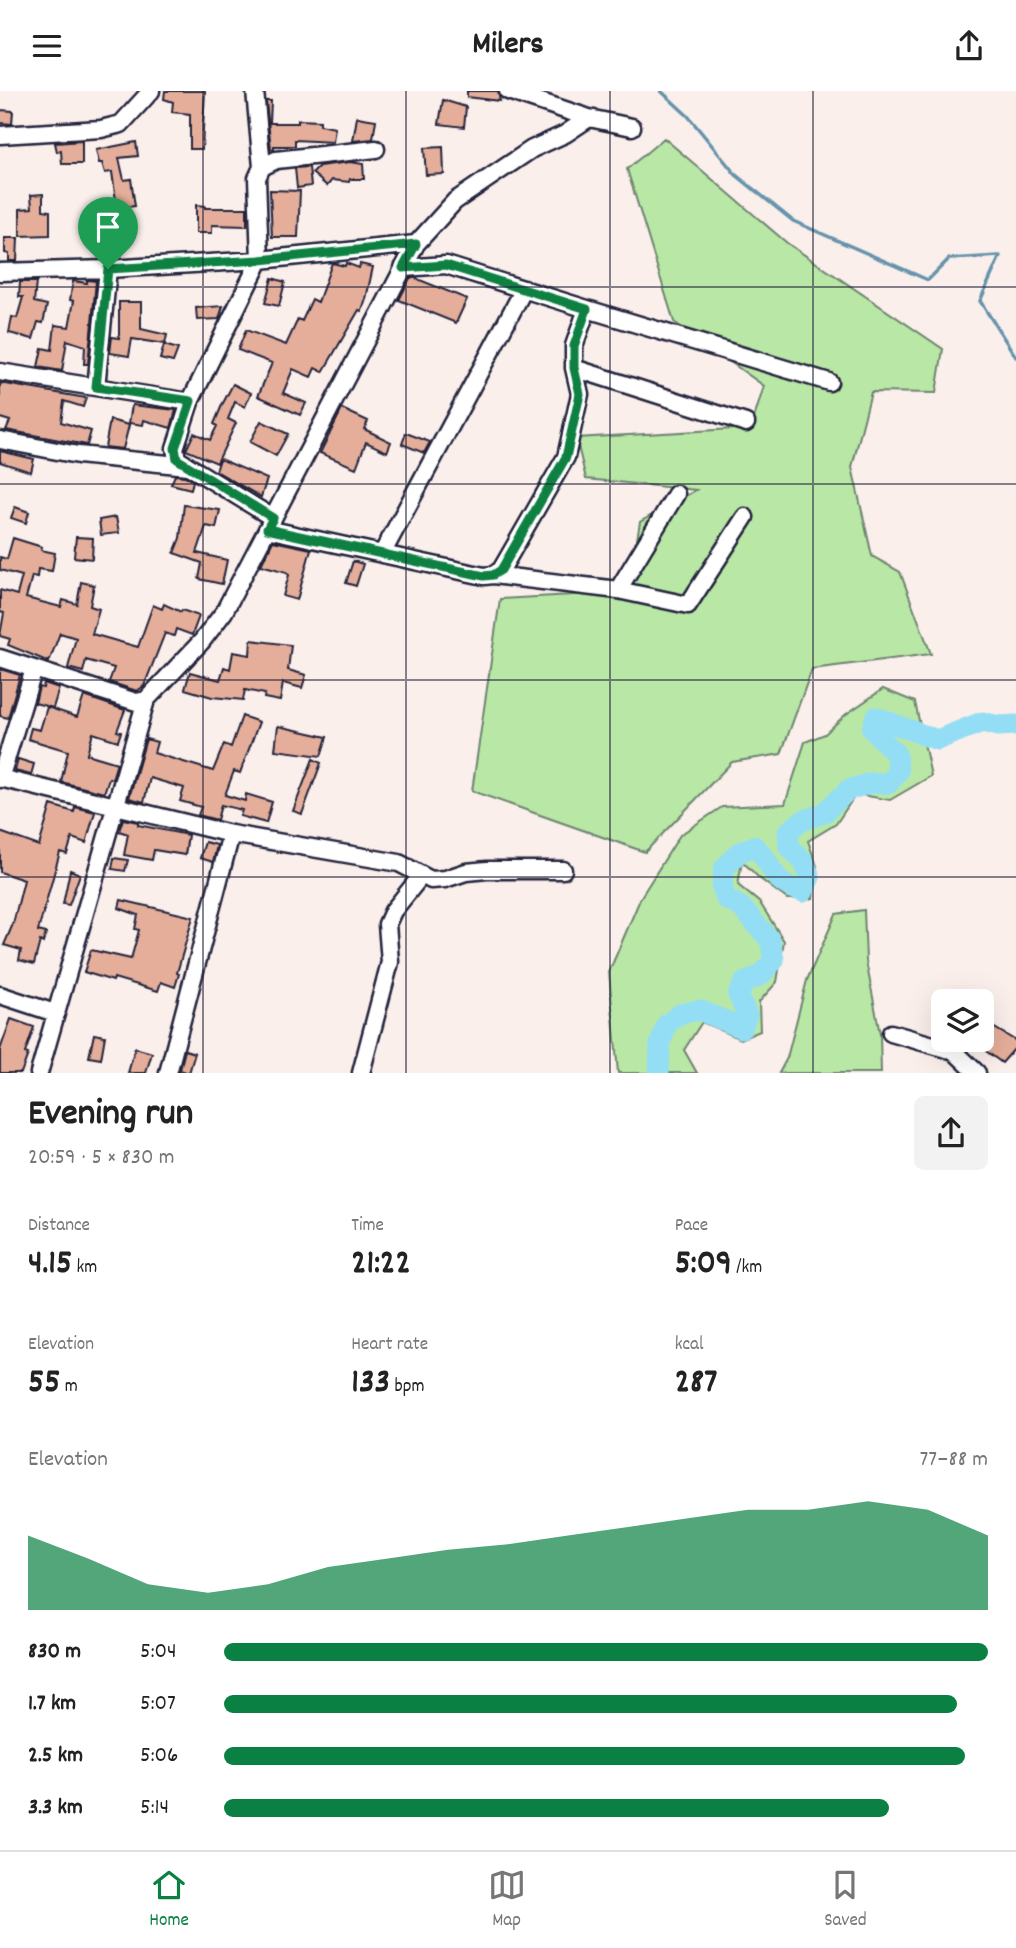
<!DOCTYPE html>
<html lang="en">
<head>
<meta charset="utf-8">
<style>
  body { margin:0; font-family:Dekko,sans-serif; background:#f2f2f2; color:#222; height:100vh; display:flex; flex-direction:column; font-size:26px; white-space:nowrap }
  * { box-sizing:border-box; margin:0 }
  p { font-size:23px; color:#767676 }
  .icon { flex:none; width:38px; height:38px; fill:none; stroke:currentColor; stroke-width:2; stroke-linecap:round; stroke-linejoin:round }
  .map { position:relative; height:982px; overflow:hidden }
  .side { display:flex; flex-direction:column; background:#fff; flex:1 }
  .side>* { flex:none }
  .buttons { position:absolute; left:931px; top:898px; display:grid; gap:14px }
  .buttons a { display:grid; place-items:center; width:63px; height:63px; border-radius:10px; background:#fff; box-shadow:0 7px 28px #0002; font-size:35px }
  .pin { position:absolute; display:grid; place-items:center; width:60px; height:60px; color:#fff; margin:-72px -30px; border-radius:50% 50% 50% 0; rotate:-45deg; box-shadow:0 0 7px #0007 }
  .pin .icon { rotate:45deg }
  .round { display:grid; place-items:center; flex:none; width:74px; height:74px; border-radius:10px; background:#f2f2f2 }
  .summary { display:flex; align-items:center; justify-content:space-between; height:119px; padding:0 28px }
  h1 { font-size:38px; font-weight:700; line-height:52px }
  .metrics { display:grid; grid-template-columns:repeat(3,1fr); gap:10px; height:119px; padding:7px 28px }
  .metrics div { display:grid; align-content:center }
  .metrics b { font-size:35px; font-weight:700 }
  .metrics small { font-size:19px; font-weight:400 }
  .metrics p { font-size:19px }
  .chart { height:196px; padding:14px 28px }
  .chart p { display:flex; justify-content:space-between }
  .chart svg { width:100%; height:126px; margin-top:7px; fill:#0b8043; opacity:.7 }
  ul { padding:0 28px; list-style:none; font-size:23px }
  li { display:grid; grid-template-columns:112px 84px 1fr; align-items:center; height:52px }
  li i { height:18px; border-radius:9px; background:#0b8043 }
  header { display:flex; justify-content:space-between; align-items:center; height:91px; padding:0 28px; background:#fff; font-size:32px; font-weight:700 }
  .tabs { display:flex; justify-content:space-around; align-items:center; height:98px; border-top:2px solid #e0e0e0; background:#fff; font-size:19px; color:#767676 }
  .tabs a { display:grid; justify-items:center; gap:4px }
  .tabs .selected { color:#0b8043 }
  .map>svg:first-child { display:block }
</style>
</head>
<body>
<header><svg class="icon" aria-label="menu" viewBox="0 0 24 24"><path d="M4 6h16M4 12h16M4 18h16"/></svg>Milers<svg class="icon" aria-label="share" viewBox="0 0 24 24"><path d="M12 15V3M7 8l5-5 5 5M5 13v7h14v-7"/></svg></header>
<div class="map">
<svg width="1016" height="982" viewBox="0 0 1016 982">
  <rect width="100%" height="100%" fill="#faefeb"/>
  <filter id="ink" filterUnits="userSpaceOnUse"><feTurbulence type="fractalNoise" baseFrequency=".0143" numOctaves="2"/><feDisplacementMap in="SourceGraphic" scale="14" xChannelSelector="R" yChannelSelector="G"/><feConvolveMatrix kernelMatrix="1 2 1 2 8 2 1 2 1" color-interpolation-filters="sRGB"/></filter>
  <g filter="url(#ink)">
    <path fill="#b9e7a6" stroke="#6e8470" stroke-width="2" d="M 664,47 L 787,152 L 943,258 L 936,302 L 871,301 L 852,376 L 872,465 L 900,481 L 931,563 L 812,578 L 781,663 L 732,671 L 645,761 L 472,700 L 500,508 L 628,501 L 640,431 L 696,399 L 586,388 L 576,347 L 751,337 L 764,295 L 674,231 L 627,78 Z
      M 883,598 L 915,611 L 931,685 L 890,709 L 856,703 L 836,733 L 808,750 L 817,775 L 813,808 L 787,808 L 759,787 L 742,770 L 738,794 L 760,812 L 784,850 L 777,891 L 759,911 L 760,940 L 741,948 L 702,931 L 684,959 L 697,982 L 618,982 L 609,881 L 641,806 L 680,744 L 722,716 L 785,713 L 805,651 L 825,643 L 845,624 Z
      M 864,819 L 866,870 L 880,943 L 881,982 L 779,982 L 787,967 L 807,889 L 836,823 Z"/>
    <g fill="none" stroke-linecap="round" stroke-linejoin="round">
      <path stroke="#6693ab" stroke-width="3.5" d="M 661,0 L 688,25 L 736,84 L 793,130 L 928,189 L 949,168 L 1000,165 L 980,210 L 1016,266"/>
      <path stroke="#94def5" stroke-width="21" d="M 659,982 L 660,953 L 667,933 L 680,923 L 699,919 L 742,937 L 747,924 L 738,904 L 744,892 L 761,884 L 774,869 L 770,849 L 741,816 L 726,808 L 722,796 L 724,778 L 738,762 L 754,755 C 777,775 766,789 803,801 L 810,786 L 804,771 L 789,756 L 788,741 L 802,730 L 824,722 L 848,699 L 870,692 L 889,692 L 898,681 L 896,663 L 872,638 L 876,626 L 937,649 L 982,631 L 999,635 L 1016,634"/>
    </g>
    <path fill="#e4ae9a" stroke="#22223b" stroke-width="2" d="M 165,0 L 205,0 L 202,58 L 190,58 L 190,23 L 172,21 L 173,11 L 164,8 Z
      M 467,0 L 498,0 L 500,10 L 467,6 Z
      M 443,9 L 466,16 L 464,36 L 439,33 Z
      M 266,10 L 271,10 L 270,32 L 298,32 L 298,29 L 320,30 L 320,34 L 335,37 L 333,51 L 295,49 L 295,55 L 274,55 L 274,58 L 271,58 Z
      M 0,19 L 13,20 L 12,33 L 0,32 Z
      M 357,26 L 376,29 L 373,48 L 353,50 Z
      M 82,50 L 82,73 L 62,73 L 61,60 L 57,61 L 55,52 Z
      M 136,51 L 138,65 L 119,67 L 124,89 L 131,88 L 135,115 L 117,117 L 112,81 L 105,82 L 102,72 L 99,72 L 96,59 Z
      M 443,56 L 444,83 L 426,84 L 424,57 Z
      M 350,71 L 363,73 L 364,88 L 350,88 L 349,91 L 332,89 L 327,95 L 312,82 L 319,75 Z
      M 309,76 L 311,95 L 297,97 L 295,77 Z
      M 270,99 L 300,100 L 298,146 L 272,146 Z
      M 43,103 L 43,119 L 50,120 L 50,144 L 20,145 L 20,118 L 32,117 L 31,104 Z
      M 196,114 L 205,115 L 205,117 L 247,117 L 247,135 L 212,134 L 212,142 L 196,142 Z
      M 94,117 L 111,119 L 110,136 L 92,135 Z
      M 5,147 L 18,147 L 17,170 L 9,170 L 9,163 L 5,162 Z
      M 332,172 L 345,175 L 346,172 L 359,177 L 360,173 L 373,176 L 366,208 L 362,220 L 359,219 L 323,281 L 315,277 L 311,286 L 293,278 L 283,302 L 306,312 L 300,324 L 258,305 L 272,272 L 238,259 L 246,239 L 286,254 L 298,228 L 302,230 L 312,208 L 318,211 Z
      M 272,187 L 285,191 L 279,215 L 265,212 Z
      M 410,187 L 415,187 L 467,208 L 456,232 L 399,209 Z
      M 87,189 L 96,190 L 88,273 L 84,273 L 85,255 L 67,249 L 62,280 L 38,276 L 42,257 L 52,259 L 55,234 L 69,236 L 74,210 L 70,209 L 73,190 L 87,192 Z
      M 20,191 L 36,191 L 34,211 L 47,214 L 43,232 L 38,231 L 33,248 L 9,242 L 12,226 L 17,227 L 23,206 L 19,206 Z
      M 119,211 L 141,211 L 141,238 L 167,244 L 165,253 L 132,248 L 129,265 L 110,262 L 112,246 L 119,247 Z
      M 223,215 L 219,228 L 197,229 L 196,217 Z
      M 164,254 L 178,258 L 173,271 L 160,268 Z
      M 0,292 L 86,307 L 83,316 L 64,310 L 61,331 L 91,340 L 87,354 L 6,339 L 10,330 L 0,327 Z
      M 233,293 L 251,302 L 245,316 L 235,311 L 228,328 L 236,332 L 217,372 L 186,359 L 194,342 L 210,349 L 217,335 L 214,333 L 222,314 Z
      M 132,314 L 176,319 L 171,337 L 144,329 L 143,334 L 129,332 Z
      M 342,318 L 368,330 L 364,338 L 391,351 L 387,361 L 366,351 L 356,377 L 320,362 Z
      M 110,329 L 129,334 L 123,358 L 105,356 Z
      M 261,330 L 288,343 L 276,365 L 250,351 Z
      M 406,342 L 430,351 L 424,362 L 402,353 Z
      M 0,360 L 34,368 L 31,381 L 0,371 Z
      M 220,368 L 267,388 L 261,406 L 216,380 Z
      M 175,384 L 185,385 L 193,390 L 191,398 L 171,393 Z
      M 184,414 L 220,419 L 216,437 L 206,435 L 197,462 L 227,469 L 222,493 L 199,488 L 202,472 L 174,462 L 180,447 Z
      M 15,416 L 29,421 L 26,432 L 11,427 Z
      M 116,426 L 119,442 L 101,444 L 99,429 Z
      M 76,446 L 93,447 L 92,468 L 74,466 Z
      M 13,447 L 42,456 L 41,459 L 55,462 L 52,480 L 38,478 L 37,486 L 32,485 L 26,507 L 61,516 L 63,509 L 77,513 L 81,491 L 94,494 L 90,515 L 99,518 L 92,543 L 138,556 L 153,514 L 162,518 L 164,513 L 181,521 L 182,519 L 199,525 L 192,544 L 176,538 L 174,545 L 165,542 L 144,595 L 137,600 L 109,591 L 114,577 L 86,569 L 83,581 L 68,577 L 76,547 L 60,542 L 49,571 L 8,554 L 10,548 L 0,545 L 4,522 L 0,521 L 0,499 L 17,504 L 22,485 L 0,479 L 0,466 L 7,468 Z
      M 273,450 L 311,458 L 297,509 L 283,505 L 289,484 L 287,481 L 261,474 Z
      M 353,470 L 363,473 L 356,495 L 346,492 Z
      M 251,549 L 291,554 L 288,579 L 306,584 L 302,597 L 283,592 L 280,610 L 264,607 L 265,603 L 245,599 L 243,609 L 212,606 L 185,598 L 190,581 L 220,589 L 224,576 L 230,578 L 233,561 L 250,564 Z
      M 0,578 L 20,584 L 8,627 L 0,625 Z
      M 44,592 L 59,597 L 53,617 L 35,612 L 39,596 L 43,597 Z
      M 84,605 L 125,619 L 117,640 L 121,641 L 118,650 L 93,642 L 87,663 L 117,672 L 112,688 L 109,687 L 104,702 L 61,691 L 68,660 L 28,648 L 31,637 L 40,639 L 47,616 L 77,626 Z
      M 242,625 L 259,631 L 240,682 L 234,680 L 225,704 L 245,710 L 246,703 L 272,711 L 266,732 L 240,725 L 242,719 L 221,714 L 217,729 L 198,724 L 201,716 L 180,710 L 184,697 L 150,687 L 144,711 L 129,707 L 146,648 L 157,651 L 154,662 L 213,680 L 224,653 L 231,656 Z
      M 278,635 L 327,646 L 321,665 L 275,659 Z
      M 18,668 L 34,673 L 31,684 L 15,680 Z
      M 313,668 L 321,672 L 302,723 L 293,720 Z
      M 51,714 L 74,721 L 75,716 L 95,721 L 86,752 L 72,747 L 67,763 L 60,761 L 38,840 L 46,842 L 43,852 L 40,850 L 34,873 L 19,869 L 21,859 L 4,854 L 13,833 L 24,789 L 0,781 L 0,741 L 39,755 Z
      M 123,728 L 138,731 L 138,734 L 188,744 L 185,764 L 154,759 L 152,769 L 124,764 L 128,743 L 119,740 Z
      M 205,751 L 217,754 L 213,771 L 200,767 Z
      M 114,767 L 128,769 L 125,780 L 112,778 Z
      M 70,779 L 80,783 L 69,814 L 63,813 Z
      M 121,809 L 193,826 L 177,882 L 179,883 L 175,896 L 161,891 L 158,900 L 114,887 L 113,890 L 84,881 L 91,859 L 131,868 L 139,839 L 135,838 L 138,824 L 119,817 Z
      M 11,928 L 34,936 L 25,962 L 28,963 L 21,982 L 0,982 L 0,959 Z
      M 988,933 L 1016,950 L 1016,956 L 1002,972 L 975,952 L 978,948 L 982,948 L 982,942 Z
      M 94,943 L 105,945 L 101,968 L 89,966 Z
      M 135,957 L 152,962 L 146,982 L 128,982 Z
      M 185,959 L 195,962 L 189,982 L 180,979 Z"/>
    <g fill="none" stroke-linecap="round" stroke-linejoin="round">
      <g stroke="#22223b" stroke-width="21">
        <path id="minor" d="M 255,0 L 262,76
          M 508,0 L 589,27
          M 0,44 L 101,38 L 121,33 L 151,0
          M 0,181 L 108,178 L 260,169 L 416,153
          M 587,218 L 829,291
          M 574,277 L 746,332
          M 0,281 L 190,311
          M 96,296 L 108,178
          M 0,349 L 78,364 L 188,375
          M 273,427 L 177,368 L 175,357 L 190,311 L 260,169 L 257,87 L 262,76 L 276,69 L 376,58
          M 267,438 L 484,485 L 493,484 L 501,479 L 566,366 L 580,303 L 574,277 L 574,255 L 587,218 L 446,174 L 403,177
          M 382,463 L 524,198
          M 493,484 L 618,499 L 688,514 L 745,426
          M 618,499 L 676,403
          M 0,567 L 136,611 L 146,609 L 202,550 L 224,521 L 416,153 L 455,110 L 532,58 L 565,43 L 589,27 L 632,36
          M 0,687 L 231,743 L 399,772 L 431,789 L 445,788 L 466,781 L 487,779 L 563,779
          M 0,688 L 34,578
          M 0,904 L 55,922
          M 891,942 L 954,960 L 977,982
          M 39,982 L 146,609
          M 168,982 L 231,743
          M 361,982 L 390,871 L 387,833 L 393,820 L 421,785"/>
      </g>
      <use href="#minor" stroke="#fff" stroke-width="16"/>
    </g>
  </g>
  <g fill="none" stroke-linecap="round" stroke-linejoin="round" filter="url(#ink)">
    <g stroke="#fff" stroke-width="14">
      <path id="route" d="M 416,153 L 403,177 L 446,174 L 587,218 L 574,255 L 574,277 L 580,303 L 566,366 L 501,479 L 493,484 L 484,485 L 267,438 L 273,427 L 177,368 L 175,357 L 191,310 L 96,296 L 108,178 L 260,169 Z"/>
    </g>
    <use href="#route" stroke="#0b8043" stroke-width="9"/>
  </g>
  <path fill="none" stroke="#22223b" stroke-width="2" stroke-opacity="0.55" d="M 203,0 L 203,982M 406,0 L 406,982M 610,0 L 610,982M 813,0 L 813,982M 0,196 L 1016,196M 0,393 L 1016,393M 0,589 L 1016,589M 0,786 L 1016,786"/>
</svg>
<div class="buttons">
<a><svg class="icon" aria-label="layers" viewBox="0 0 24 24"><path d="M12 4l9 5-9 5-9-5zM3 14l9 5 9-5"/></svg></a>
</div>
<div class="pin" style="left:108px;top:178px;background:#1e9e55"><svg class="icon" aria-label="arrive" viewBox="0 0 24 24"><path d="M6 21V4h12l-3 4 3 4H6"/></svg></div>
</div>
<section class="side">
<div class="summary"><div><h1>Evening run</h1><p>20:59 · 5 × 830 m</p></div><a class="round"><svg class="icon" aria-label="share" viewBox="0 0 24 24"><path d="M12 15V3M7 8l5-5 5 5M5 13v7h14v-7"/></svg></a></div>
<div class="metrics">
<div><p>Distance</p><b>4.15<small> km</small></b></div>
<div><p>Time</p><b>21:22</b></div>
<div><p>Pace</p><b>5:09<small> /km</small></b></div>
</div>
<div class="metrics">
<div><p>Elevation</p><b>55<small> m</small></b></div>
<div><p>Heart rate</p><b>133<small> bpm</small></b></div>
<div><p>kcal</p><b>287</b></div>
</div>
<div class="chart"><p><span>Elevation</span>77–88 m</p>
<svg viewBox="0 0 160 44" preserveAspectRatio="none"><path d="M0 44V18L10 26L20 35L30 38L40 35L50 29L60 26L70 23L80 21L90 18L100 15L110 12L120 9L130 9L140 6L150 9L160 18V44z"/></svg>
</div>
<ul>
<li><b>830 m</b>5:04<i style="width:100%"></i></li>
<li><b>1.7 km</b>5:07<i style="width:96%"></i></li>
<li><b>2.5 km</b>5:06<i style="width:97%"></i></li>
<li><b>3.3 km</b>5:14<i style="width:87%"></i></li>
</ul>
</section>
<nav class="tabs">
<a class="selected"><svg class="icon" aria-label="home" viewBox="0 0 24 24"><path d="M3 11l9-7 9 7M6 9v11h12V9"/></svg>Home</a>
<a><svg class="icon" aria-label="map" viewBox="0 0 24 24"><path d="M3 6l6-2 6 2 6-2v14l-6 2-6-2-6 2zM9 4v14M15 6v14"/></svg>Map</a>
<a><svg class="icon" aria-label="saved" viewBox="0 0 24 24"><path d="M7 4h10v16l-5-4-5 4z"/></svg>Saved</a>
</nav>
</body>
</html>
